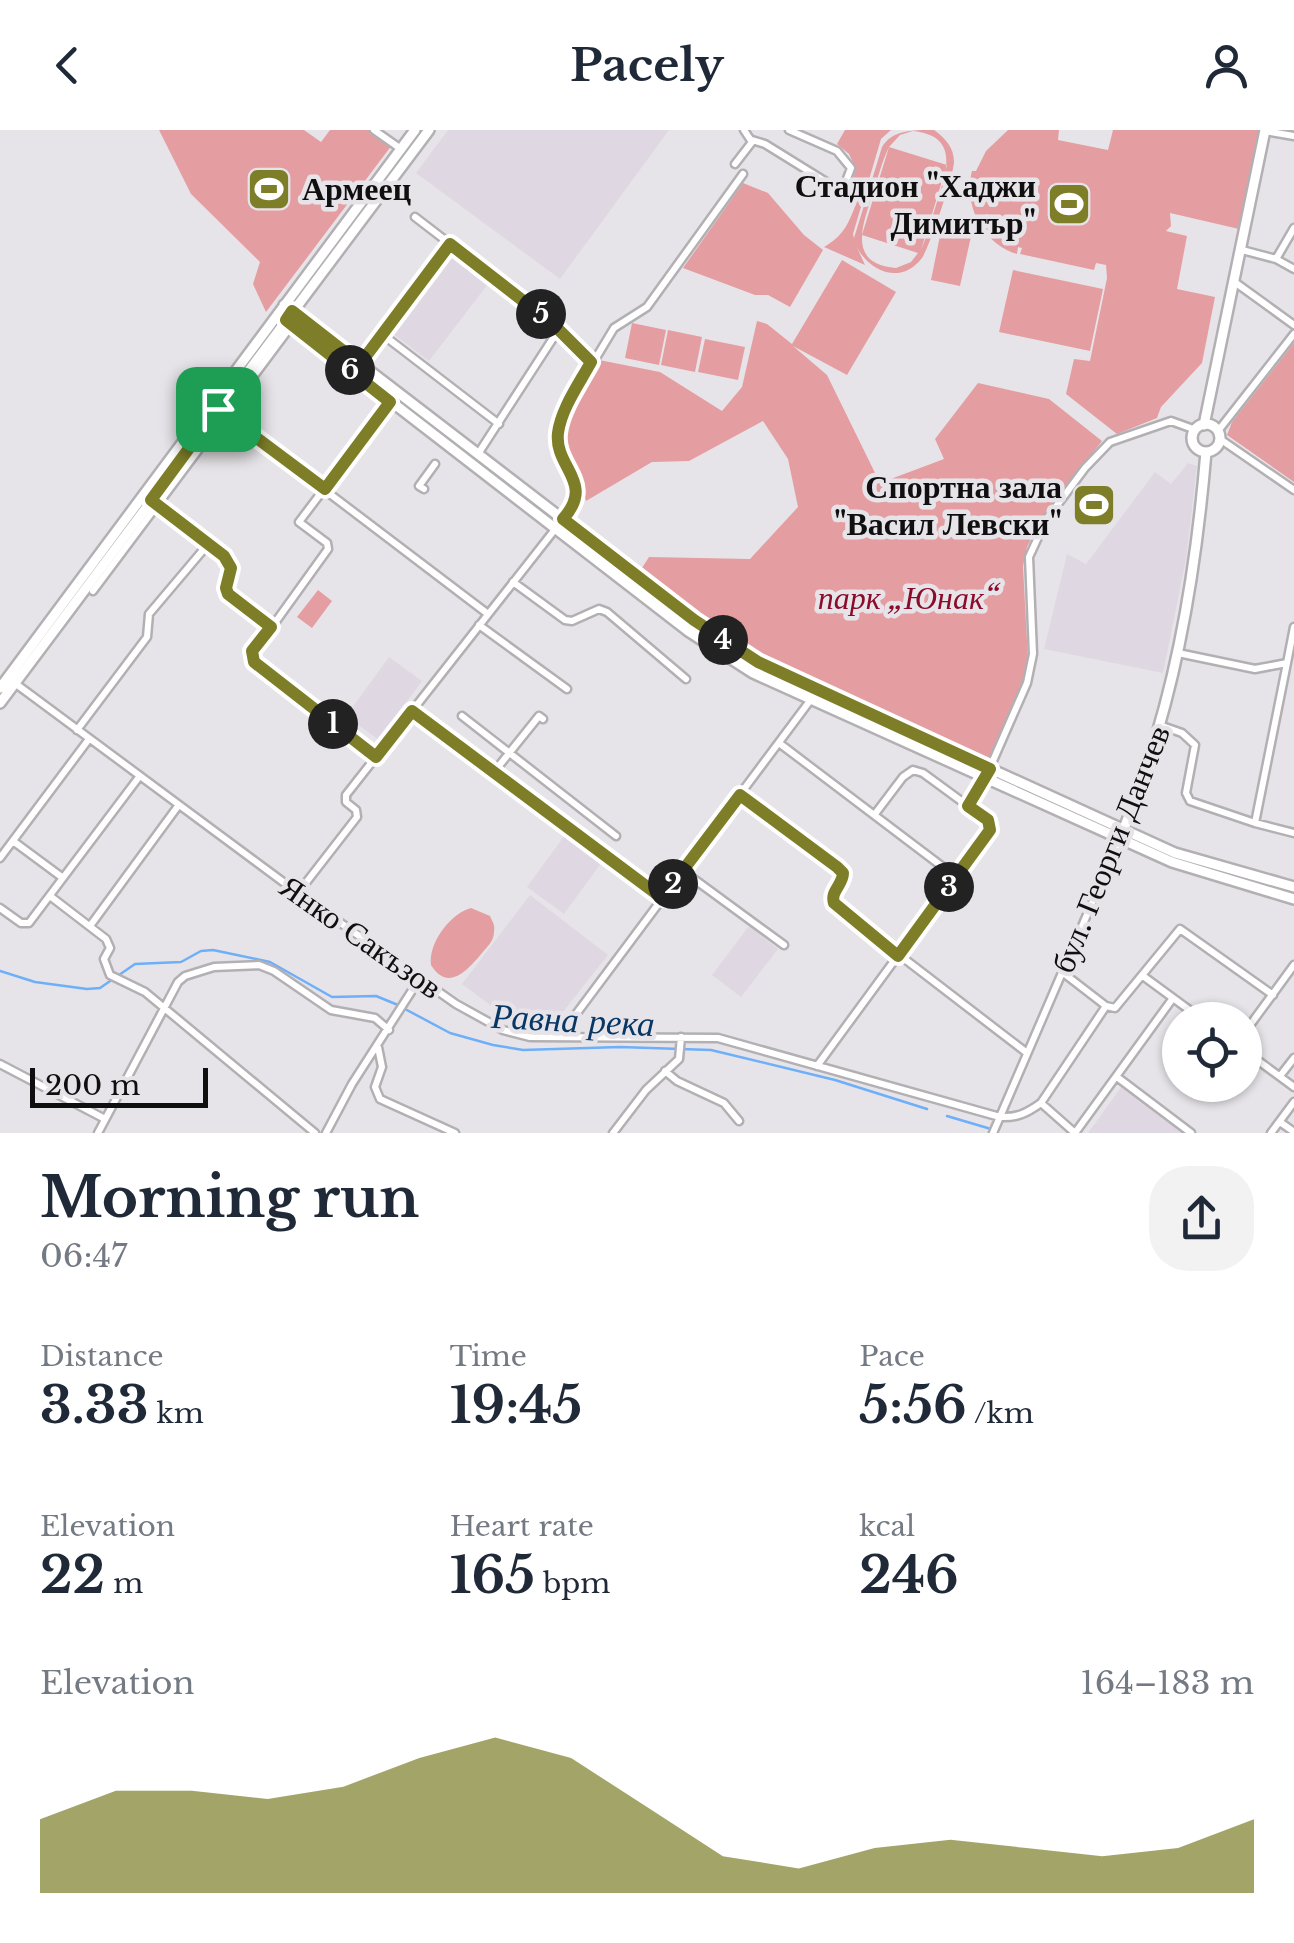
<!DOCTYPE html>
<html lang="en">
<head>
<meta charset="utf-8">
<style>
  body { margin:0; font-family:"Libre Baskerville",serif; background:#f2f2f3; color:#1f2937; height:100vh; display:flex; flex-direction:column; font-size:38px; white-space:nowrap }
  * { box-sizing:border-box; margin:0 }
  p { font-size:32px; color:#747a83 }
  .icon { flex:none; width:55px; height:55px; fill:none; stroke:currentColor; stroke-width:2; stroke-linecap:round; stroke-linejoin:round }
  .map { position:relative; height:1003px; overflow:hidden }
  .panel { display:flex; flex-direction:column; background:#fff; flex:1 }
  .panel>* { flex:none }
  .controls { position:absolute; left:1162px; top:872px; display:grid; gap:20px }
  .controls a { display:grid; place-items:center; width:100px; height:100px; border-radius:50%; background:#fff; box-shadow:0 2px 8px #0004; font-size:50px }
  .scale { position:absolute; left:30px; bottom:25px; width:178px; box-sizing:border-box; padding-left:10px; border:5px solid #100f10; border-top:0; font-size:28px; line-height:35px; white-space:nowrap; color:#100f10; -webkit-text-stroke:8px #e7e4e9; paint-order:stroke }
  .pin { position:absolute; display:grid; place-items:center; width:85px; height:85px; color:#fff; margin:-42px; border-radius:20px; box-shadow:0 5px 15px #0006 }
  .km { position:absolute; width:50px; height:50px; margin:-25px; border-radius:50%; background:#222; color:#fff; font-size:28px; line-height:50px; text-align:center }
  .round { display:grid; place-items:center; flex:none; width:105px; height:105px; border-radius:40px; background:#f2f2f3 }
  .headline { display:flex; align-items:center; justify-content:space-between; height:170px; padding:0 40px }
  h1 { font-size:55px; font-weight:700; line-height:75px }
  .metrics { display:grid; grid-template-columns:repeat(3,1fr); gap:15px; height:170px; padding:10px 40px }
  .metrics div { display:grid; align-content:center }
  .metrics b { font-size:50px; font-weight:700 }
  .metrics small { font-size:28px; font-weight:400 }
  .metrics p { font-size:28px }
  .chart { height:280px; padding:20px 40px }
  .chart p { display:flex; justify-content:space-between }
  .chart svg { width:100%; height:180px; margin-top:10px; fill:#7d7e27; opacity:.7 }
  header { display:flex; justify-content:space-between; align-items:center; height:130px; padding:0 40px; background:#fff; font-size:45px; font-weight:700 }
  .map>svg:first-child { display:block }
</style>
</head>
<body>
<header><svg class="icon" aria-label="back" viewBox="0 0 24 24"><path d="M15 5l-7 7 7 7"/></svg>Pacely<svg class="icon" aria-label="person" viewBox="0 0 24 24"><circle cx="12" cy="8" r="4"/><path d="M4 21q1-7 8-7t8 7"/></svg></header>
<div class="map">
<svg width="1294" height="1003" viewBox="0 0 1294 1003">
  <rect width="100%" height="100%" fill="#e7e4e9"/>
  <path fill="#dfd7e2" d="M 448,0 L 669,0 L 560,149 L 416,43 Z
    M 450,119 L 491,150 L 429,231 L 388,200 Z
    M 1188,333 L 1197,336 L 1186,429 L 1163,543 L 1044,519 L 1067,424 L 1086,434 L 1155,342 L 1171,354 Z
    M 389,527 L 422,551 L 379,610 L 346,586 Z
    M 565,705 L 602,732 L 564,784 L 527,757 Z
    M 530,765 L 608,825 L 555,892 L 542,899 L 510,890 L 462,854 Z
    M 749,796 L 778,819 L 741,867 L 712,845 Z
    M 1122,956 L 1185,1003 L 1088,1003 Z"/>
  <path fill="#e49ea1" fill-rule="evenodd" d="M 159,0 L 304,0 L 321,12 L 330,0 L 371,0 L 392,15 L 266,182 L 253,154 L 260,132 L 191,64 Z
    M 845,0 L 891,0 L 881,9 L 853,104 L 854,108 L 882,17 C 892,0 912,0 934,0 C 945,8 954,17 954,32 C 954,44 929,119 922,128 C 900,157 866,140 855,113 L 865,135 L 824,117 C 843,106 848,95 856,74 L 840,62 L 851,55 L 856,39 L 849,24 L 837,14 ZM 913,1 C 961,6 946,43 936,75 C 931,90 927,106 921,120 L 947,35 L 889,17 L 900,5 ZM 889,17 L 862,105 L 918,123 L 911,132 L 896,138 C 846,134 863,94 873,63 C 878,48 882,31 889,17 Z
    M 1008,0 L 1059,0 L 1058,10 L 1108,20 L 1113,0 L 1259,0 L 1239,99 L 1170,83 L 1171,96 L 1166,101 L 1187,106 L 1177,159 L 1215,167 L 1202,233 L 1161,277 L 1157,288 L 1117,304 L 1066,264 L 1074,229 L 1090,231 L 1107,148 L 1106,135 L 1096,133 L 1094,140 L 1020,124 L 1022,118 L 1018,117 L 1017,124 C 981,113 963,72 972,41 L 976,41 L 986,21 Z
    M 743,53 L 768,63 L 804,105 L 823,120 L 790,177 L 768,165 L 755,165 L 683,138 Z
    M 942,96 L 972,102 L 960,156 L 931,150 Z
    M 842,130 L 896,162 L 847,245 L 793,216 L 827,245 L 880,353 L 944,329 L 935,309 L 978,253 L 1049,269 L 1102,311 L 1041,389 L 1027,417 L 1023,436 L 1028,530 L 1026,545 L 989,634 L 799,547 L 733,509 L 640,441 L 649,427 L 750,429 L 798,377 L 788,329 L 763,291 L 689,331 L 652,332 L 586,371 C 581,353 572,337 566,318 C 557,288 585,256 599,230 L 660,242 L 722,281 L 742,257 L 757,191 L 767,194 L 792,214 Z
    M 1013,140 L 1103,159 L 1090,221 L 999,202 Z
    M 632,193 L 666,200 L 659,235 L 625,228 Z
    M 668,200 L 702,207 L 695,242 L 661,235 Z
    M 705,209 L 745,217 L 738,250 L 698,242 Z
    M 1294,213 L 1294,352 L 1227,305 L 1232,292 Z
    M 318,460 L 332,471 L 312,498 L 297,487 Z
    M 471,778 L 490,786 C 493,793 495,794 494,802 C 494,811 487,817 482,823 C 467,841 448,862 431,835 C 428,813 451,783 471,778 Z"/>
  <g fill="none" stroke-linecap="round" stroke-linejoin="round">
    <path stroke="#6daff8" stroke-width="2.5" d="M 0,841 L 35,852 L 87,859 L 100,858 L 135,834 L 181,832 L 201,821 L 213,820 L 270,832 L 332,867 L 376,866 L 398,875
      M 405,879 L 450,903 L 493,915 L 523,920 L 620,917 L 711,920 L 835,950 L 927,979
      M 947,986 L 991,999"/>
    <g stroke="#b3b0b4" stroke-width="11">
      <path id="minor" d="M 374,0 L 401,19
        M 1265,1 L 1294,6
        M 752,10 L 765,14 L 836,58 L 845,54 L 851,38 L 837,21 L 789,0
        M 735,34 L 752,12 L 744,0
        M 415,87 L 553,193 L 591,232
        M 1242,120 L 1276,129 L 1294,139
        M 1276,129 L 1294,98
        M 1236,153 L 1294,195
        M 382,204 L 499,294
        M 360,234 L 450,114
        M 218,279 L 488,484
        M 1218,301 L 1294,204
        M 1220,309 L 1294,360
        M 478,324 L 559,199
        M 424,359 L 419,356 L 435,334
        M 156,373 L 224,426 L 231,438 L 226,458 L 228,464 L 271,497
        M 563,389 L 574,373 L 577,363 L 575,352 L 557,315 L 559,294 L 567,276 L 614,198 L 647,177 L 743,44
        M 513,452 L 565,490 L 572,491 L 599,479 L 607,482 L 686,549
        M 93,461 L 286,203
        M 479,495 L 567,559
        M 1178,523 L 1255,539 L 1287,533 L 1294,497
        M 1287,533 L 1255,693 L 1294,703
        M 12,551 L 298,763 L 456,874 L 503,900 L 530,907 L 718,908 L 1000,987 C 1017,988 1027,983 1041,973 L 1106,876
        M 412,581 L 662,768
        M 462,586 L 616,706
        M 1162,596 L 1182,603 L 1195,615 L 1186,663 L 1190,671 L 1255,693
        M 77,600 L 147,507 L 149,484 L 209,413
        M 779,613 L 956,747
        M 376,627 L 256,534 L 251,526 L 328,419 L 327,413 L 299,392 L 390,272
        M 494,642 L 539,586 L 543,589
        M 740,665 L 843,743 L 843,749 L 833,764 L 837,777 L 1027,923
        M 875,684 L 903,647 L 913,640 L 923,643 L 968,676
        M 13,711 L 63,748
        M 0,728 L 89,609
        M 683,741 L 784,815
        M 298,763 L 357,687 L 356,680 L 346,672 L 346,665 L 556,398
        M 50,766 L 106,809 L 110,818 L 104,829 L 110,845 L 145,862 L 315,1003
        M 0,778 L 21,793 L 29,793 L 139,647
        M 90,796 L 178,676
        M 1062,842 L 1106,876 L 1115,878 L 1180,799 L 1273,865
        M 1143,846 L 1203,890
        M 1245,902 L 1294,835
        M 559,907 L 812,568
        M 378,917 L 382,937 L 375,957 L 380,969 L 455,1003
        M 1245,921 L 1294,957
        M 0,934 L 105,989
        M 817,936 L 990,700 L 988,690 L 968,676 L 985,649 L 1027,553 L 1033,524 L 1029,427 L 1046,390 L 1085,338 L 1110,312 L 1171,291 L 1196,300
        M 665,941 L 677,951 L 724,973 L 739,991
        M 1280,946 L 1294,928
        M 1117,947 L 1191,1003
        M 1041,973 L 1075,1003 L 1173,868
        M 1280,992 L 1294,1002
        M 98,1003 L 178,852 L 185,846 L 214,837 L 259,835 L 274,841 L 331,880 L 375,888 L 389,900
        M 326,1003 L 352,954 L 420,848
        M 613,1003 L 646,960 L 679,929 L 681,907
        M 993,1003 L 1120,708
        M 1271,1003 L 1294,972"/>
    </g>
    <g stroke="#b3b0b4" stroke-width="14">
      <path id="major" d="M 284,175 L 694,490 L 758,533 L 1175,723 L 1294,757
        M 278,184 L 688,501 L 753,543 L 1172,732 L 1294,769
        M1192 308a14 14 0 1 1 28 0a14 14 0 1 1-28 0Z
        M 1204,295 L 1265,0
        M 0,558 L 415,0
        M 0,573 L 429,0
        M 1123,701 C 1173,579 1195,453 1206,322"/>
    </g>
    <use href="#minor" stroke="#fff" stroke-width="6"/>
    <use href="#major" stroke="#fff" stroke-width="9"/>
  </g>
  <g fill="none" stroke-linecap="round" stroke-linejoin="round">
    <g stroke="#fff" stroke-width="20">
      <path id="route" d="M 450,114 L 553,194 L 591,232 C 579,254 561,279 558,303 C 554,338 596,352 563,389 L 694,490 L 758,532 L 990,639 L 968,676 L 988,690 L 990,700 L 898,826 L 834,773 C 830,761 843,755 843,743 L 837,737 L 740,665 L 662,768 L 412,581 L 376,627 L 254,532 L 252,521 L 271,497 L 228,464 L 226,458 L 231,438 L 224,426 L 151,370 L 218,279 L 325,359 L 390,272 L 286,190 L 292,181 L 360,234 Z"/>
    </g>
    <use href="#route" stroke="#7d7e27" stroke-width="12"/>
  </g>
  <defs>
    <g id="stadium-square" transform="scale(2.25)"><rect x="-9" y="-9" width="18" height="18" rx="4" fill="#7d7e27" stroke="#e7e4e9"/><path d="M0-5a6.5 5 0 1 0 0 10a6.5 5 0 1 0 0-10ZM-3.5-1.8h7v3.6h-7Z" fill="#fff"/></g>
  </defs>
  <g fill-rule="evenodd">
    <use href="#stadium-square" x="269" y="59"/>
    <use href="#stadium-square" x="1069" y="74"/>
    <use href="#stadium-square" x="1094" y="375"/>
  </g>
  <g text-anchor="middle" stroke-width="9" stroke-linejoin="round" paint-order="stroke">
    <g font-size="32" font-weight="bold" fill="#100f10" stroke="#e7e4e9" text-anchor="end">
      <text x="1036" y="67">Стадион "Хаджи<tspan x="1036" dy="37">Димитър"</tspan></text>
      <text x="302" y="70" text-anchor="start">Армеец</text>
      <text x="1062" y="368">Спортна зала<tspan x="1062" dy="37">"Васил Левски"</tspan></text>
    </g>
    <g font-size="32" font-style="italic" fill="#8b0c2a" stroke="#e7e4e9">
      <text x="908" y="479">парк „Юнак“</text>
    </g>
    <g font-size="32" fill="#100f10" stroke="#e7e4e9">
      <text transform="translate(1111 719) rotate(-68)" y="11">бул. Георги Данчев</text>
      <text transform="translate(361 807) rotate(35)" y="11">Янко Сакъзов</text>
    </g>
    <g font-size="35" font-style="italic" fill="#073765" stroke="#e7e4e9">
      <text transform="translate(573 890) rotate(3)" y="12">Равна река</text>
    </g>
  </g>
</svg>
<div class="controls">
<a><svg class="icon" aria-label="locate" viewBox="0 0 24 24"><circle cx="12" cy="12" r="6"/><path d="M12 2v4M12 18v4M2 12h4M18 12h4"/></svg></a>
</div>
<div class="scale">200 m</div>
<div class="pin" style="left:218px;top:279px;background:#1e9e55"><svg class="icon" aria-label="arrive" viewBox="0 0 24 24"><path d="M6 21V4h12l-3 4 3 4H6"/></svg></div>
<b class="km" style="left:333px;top:594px">1</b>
<b class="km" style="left:673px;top:754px">2</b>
<b class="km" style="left:949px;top:757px">3</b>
<b class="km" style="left:723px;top:510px">4</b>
<b class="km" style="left:541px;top:184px">5</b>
<b class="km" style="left:350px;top:240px">6</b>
</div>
<section class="panel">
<div class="headline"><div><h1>Morning run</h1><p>06:47</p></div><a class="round"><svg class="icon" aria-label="share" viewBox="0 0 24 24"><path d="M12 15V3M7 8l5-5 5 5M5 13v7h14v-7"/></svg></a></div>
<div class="metrics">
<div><p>Distance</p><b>3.33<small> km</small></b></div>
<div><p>Time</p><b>19:45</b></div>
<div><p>Pace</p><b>5:56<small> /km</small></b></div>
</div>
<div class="metrics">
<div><p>Elevation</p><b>22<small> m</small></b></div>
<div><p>Heart rate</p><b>165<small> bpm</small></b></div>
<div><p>kcal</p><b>246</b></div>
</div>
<div class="chart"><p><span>Elevation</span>164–183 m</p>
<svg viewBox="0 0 160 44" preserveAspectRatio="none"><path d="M0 44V26L10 19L20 19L30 21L40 18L50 11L60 6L70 11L80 23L90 35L100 38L110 33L120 31L130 33L140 35L150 33L160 26V44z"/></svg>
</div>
</section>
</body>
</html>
